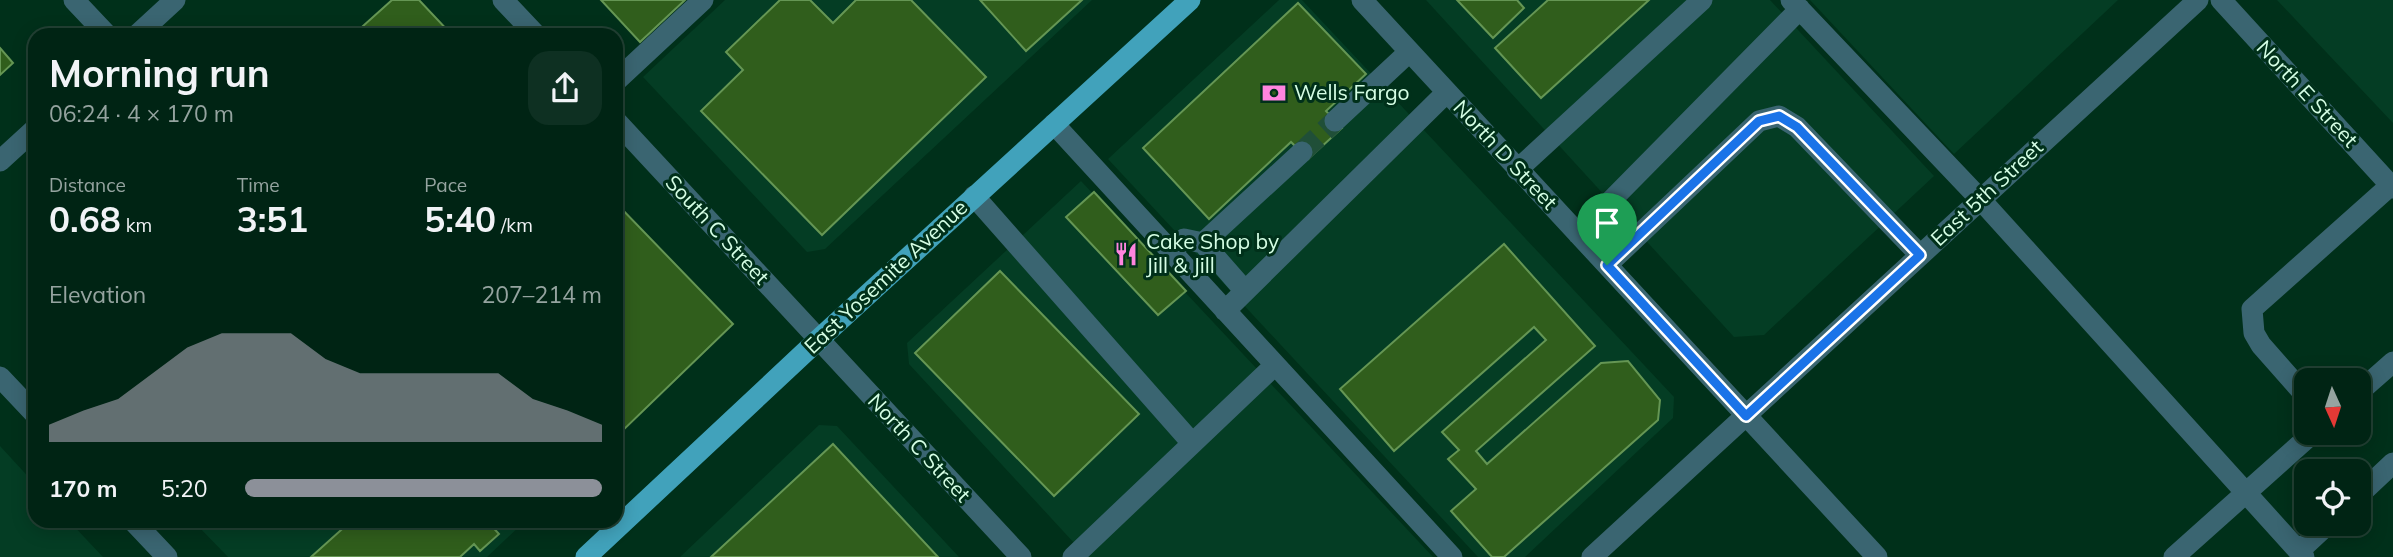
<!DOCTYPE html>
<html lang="en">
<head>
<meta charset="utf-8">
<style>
  body { margin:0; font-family:Mulish,sans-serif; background:#0e3022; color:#f1f3f6; height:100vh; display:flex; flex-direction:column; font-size:26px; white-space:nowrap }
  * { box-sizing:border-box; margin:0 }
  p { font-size:23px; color:#95a4a0 }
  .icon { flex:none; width:38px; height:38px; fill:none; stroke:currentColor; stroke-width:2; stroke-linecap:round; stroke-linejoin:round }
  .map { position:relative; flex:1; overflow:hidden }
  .drawer { position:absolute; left:28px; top:28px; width:595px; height:500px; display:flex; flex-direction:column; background:#002414; border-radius:21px; box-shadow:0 4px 18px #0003,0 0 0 2px #224134 }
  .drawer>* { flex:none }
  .needle { width:46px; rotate:177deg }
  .buttons { position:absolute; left:2294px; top:368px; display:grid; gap:14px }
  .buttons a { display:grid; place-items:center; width:77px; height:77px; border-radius:14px; background:#002414; box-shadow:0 4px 18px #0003,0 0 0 2px #224134; font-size:35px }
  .pin { position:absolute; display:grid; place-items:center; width:60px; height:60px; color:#fff; margin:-72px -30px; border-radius:50% 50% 50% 0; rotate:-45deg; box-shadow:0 0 7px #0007 }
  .pin .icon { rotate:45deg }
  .round { display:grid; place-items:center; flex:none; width:74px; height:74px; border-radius:21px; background:#0e3022 }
  .summary { display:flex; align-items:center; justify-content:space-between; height:119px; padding:0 21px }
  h1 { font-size:38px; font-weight:700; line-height:52px }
  .metrics { display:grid; grid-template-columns:repeat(3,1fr); gap:10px; height:119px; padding:7px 21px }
  .metrics div { display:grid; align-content:center }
  .metrics b { font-size:35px; font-weight:700 }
  .metrics small { font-size:19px; font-weight:400 }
  .metrics p { font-size:19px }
  .chart { height:196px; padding:14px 21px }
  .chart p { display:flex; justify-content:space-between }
  .chart svg { width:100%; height:126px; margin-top:7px; fill:#8c9099; opacity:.7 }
  ul { padding:0 21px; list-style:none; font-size:23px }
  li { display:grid; grid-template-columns:112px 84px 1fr; align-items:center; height:52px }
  li i { height:18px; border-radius:9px; background:#8c9099 }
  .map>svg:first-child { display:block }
</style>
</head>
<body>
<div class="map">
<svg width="2393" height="557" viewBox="0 0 2393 557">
  <rect width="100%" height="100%" fill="#00301a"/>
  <path fill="#043d24" d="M 725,0 L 1092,0 L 825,249 L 807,252 L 643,77 Z
    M 1279,0 L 1302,0 L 1674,397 L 1673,418 L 1525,557 L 1478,557 L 1108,159 Z
    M 1426,0 L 1770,0 L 1934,176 L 1764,335 L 1734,337 Z
    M 1810,0 L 2118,0 L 1954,154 Z
    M 2277,0 L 2393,0 L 2393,123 Z
    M 1081,181 L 1433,557 L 1087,557 L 909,364 L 907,343 Z
    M 819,425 L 837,426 L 959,557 L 680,557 Z
    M 0,446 L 35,484 L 35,522 L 70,522 L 103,557 L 0,557 Z
    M 194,522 L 524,522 L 487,557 L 228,557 Z"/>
  <path fill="#305e1c" stroke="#659654" stroke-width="2" d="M 392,0 L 419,0 L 452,35 L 353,35 Z
    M 601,0 L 685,0 L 640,42 Z
    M 780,0 L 810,0 L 833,23 L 856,0 L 911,0 L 986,77 L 822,235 L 701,111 L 743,70 L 726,52 Z
    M 980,0 L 1082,0 L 1026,51 Z
    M 1457,0 L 1517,0 L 1524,8 L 1493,38 Z
    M 1548,0 L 1649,0 L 1541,98 L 1495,48 Z
    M 1298,3 L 1366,74 L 1326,111 L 1342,128 L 1308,159 L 1291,142 L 1209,219 L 1143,148 Z
    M 0,48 L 13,63 L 0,75 Z
    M 1094,192 L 1186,291 L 1158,315 L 1066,217 Z
    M 616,203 L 733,324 L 616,437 Z
    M 1504,244 L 1595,346 L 1476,451 L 1487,464 L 1601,363 L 1628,361 L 1660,400 L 1658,420 L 1504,557 L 1492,557 L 1451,511 L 1476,489 L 1448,459 L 1459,450 L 1442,432 L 1546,340 L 1534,327 L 1394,451 L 1340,389 Z
    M 1000,271 L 1139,414 L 1054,496 L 915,353 Z
    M 833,444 L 938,557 L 711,557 Z
    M 350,522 L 488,522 L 499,534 L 480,551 L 474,544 L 460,557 L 311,557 Z"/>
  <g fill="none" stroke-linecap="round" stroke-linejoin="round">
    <path stroke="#204f38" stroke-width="21" stroke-dasharray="21 10" stroke-linecap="butt" d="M 1302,152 L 1335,121"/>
    <path stroke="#3a6571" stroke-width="21" d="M 74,0 L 107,35
      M 503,0 L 536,35
      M 1362,0 L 1877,557
      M 1791,0 L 1980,199 L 2304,557
      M 2221,0 L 2393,188
      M 137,35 L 175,0
      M 616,81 L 703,0
      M 616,121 L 1021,557
      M 1335,121 L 1409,52
      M 1054,124 L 1452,557
      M 0,161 L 35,129
      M 1517,170 L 1702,0
      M 974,196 L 1192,443
      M 1578,234 L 1800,9
      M 1203,243 L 1302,152
      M 1171,252 L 1184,239 L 1203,243 L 1245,291
      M 1607,265 L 1759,121 L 1779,116 L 1797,127 L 1920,255
      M 1225,311 L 1447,92
      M 0,377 L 35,414
      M 2359,392 L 2393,362
      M 2306,396 L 2261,345 L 2254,333 L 2252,309 L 2391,185
      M 2359,495 L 2393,463
      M 134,522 L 167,557
      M 2299,551 L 2329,523
      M 1073,557 L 1275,365
      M 1592,557 L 2198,0
      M 2174,557 L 2314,432"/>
    <path stroke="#41a2bb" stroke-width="21" d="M 586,557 L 818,340 L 1190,0"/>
  </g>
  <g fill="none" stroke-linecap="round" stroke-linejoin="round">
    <g stroke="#fff" stroke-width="14">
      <path id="route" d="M 1779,116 L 1797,127 L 1920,255 L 1746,416 L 1607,265 L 1759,121 Z"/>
    </g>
    <use href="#route" stroke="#1a73e8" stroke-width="9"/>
  </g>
  <defs>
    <g id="bank-bare" transform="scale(1.89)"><path d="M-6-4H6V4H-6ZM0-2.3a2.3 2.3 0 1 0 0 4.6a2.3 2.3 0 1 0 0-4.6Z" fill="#ff85df" stroke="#00301a" stroke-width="2.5" paint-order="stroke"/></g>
    <g id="restaurant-bare" transform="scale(1.89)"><path d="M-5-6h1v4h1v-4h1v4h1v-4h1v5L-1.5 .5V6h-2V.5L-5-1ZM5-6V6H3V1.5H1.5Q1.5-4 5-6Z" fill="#ff85df" stroke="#00301a" stroke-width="2.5" paint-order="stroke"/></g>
  </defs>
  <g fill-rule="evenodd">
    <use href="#bank-bare" x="1274" y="93"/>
    <use href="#restaurant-bare" x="1126" y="254"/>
  </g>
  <g text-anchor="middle" stroke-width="6" stroke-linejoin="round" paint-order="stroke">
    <g font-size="21" fill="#d5fee5" stroke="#00301a" text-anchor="start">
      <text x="1294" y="100">Wells Fargo</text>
      <text x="1146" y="249">Cake Shop by<tspan x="1146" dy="24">Jill &amp; Jill</tspan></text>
    </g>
    <g font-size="21" fill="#d5fee5" stroke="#00301a">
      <text transform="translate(2307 94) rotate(47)" y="7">North E Street</text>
      <text transform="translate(1505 155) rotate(47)" y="7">North D Street</text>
      <text transform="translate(1987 193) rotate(-43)" y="7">East 5th Street</text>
      <text transform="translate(717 230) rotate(47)" y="7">South C Street</text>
      <text transform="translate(886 277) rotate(-43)" y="7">East Yosemite Avenue</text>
      <text transform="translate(919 448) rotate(47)" y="7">North C Street</text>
    </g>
  </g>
</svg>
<div class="buttons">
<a><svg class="needle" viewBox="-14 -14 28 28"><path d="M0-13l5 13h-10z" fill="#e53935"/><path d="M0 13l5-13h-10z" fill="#95a4a0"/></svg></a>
<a><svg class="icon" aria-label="locate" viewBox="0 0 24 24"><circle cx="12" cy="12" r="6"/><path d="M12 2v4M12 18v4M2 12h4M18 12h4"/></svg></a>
</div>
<div class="pin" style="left:1607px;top:265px;background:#1e9e55"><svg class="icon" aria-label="arrive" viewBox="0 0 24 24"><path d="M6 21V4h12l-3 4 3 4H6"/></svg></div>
<section class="drawer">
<div class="summary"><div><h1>Morning run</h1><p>06:24 · 4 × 170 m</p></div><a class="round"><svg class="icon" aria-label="share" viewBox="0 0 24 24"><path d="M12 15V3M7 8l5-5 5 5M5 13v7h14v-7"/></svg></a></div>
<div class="metrics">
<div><p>Distance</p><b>0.68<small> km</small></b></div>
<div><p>Time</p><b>3:51</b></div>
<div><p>Pace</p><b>5:40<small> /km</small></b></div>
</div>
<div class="chart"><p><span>Elevation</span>207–214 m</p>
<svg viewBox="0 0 160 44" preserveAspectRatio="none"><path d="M0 44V38L10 33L20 29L30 20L40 11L50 6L60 6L70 6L80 15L90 20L100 20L110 20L120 20L130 20L140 29L150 33L160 38V44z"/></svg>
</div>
<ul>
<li><b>170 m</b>5:20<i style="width:100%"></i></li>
</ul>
</section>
</div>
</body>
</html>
